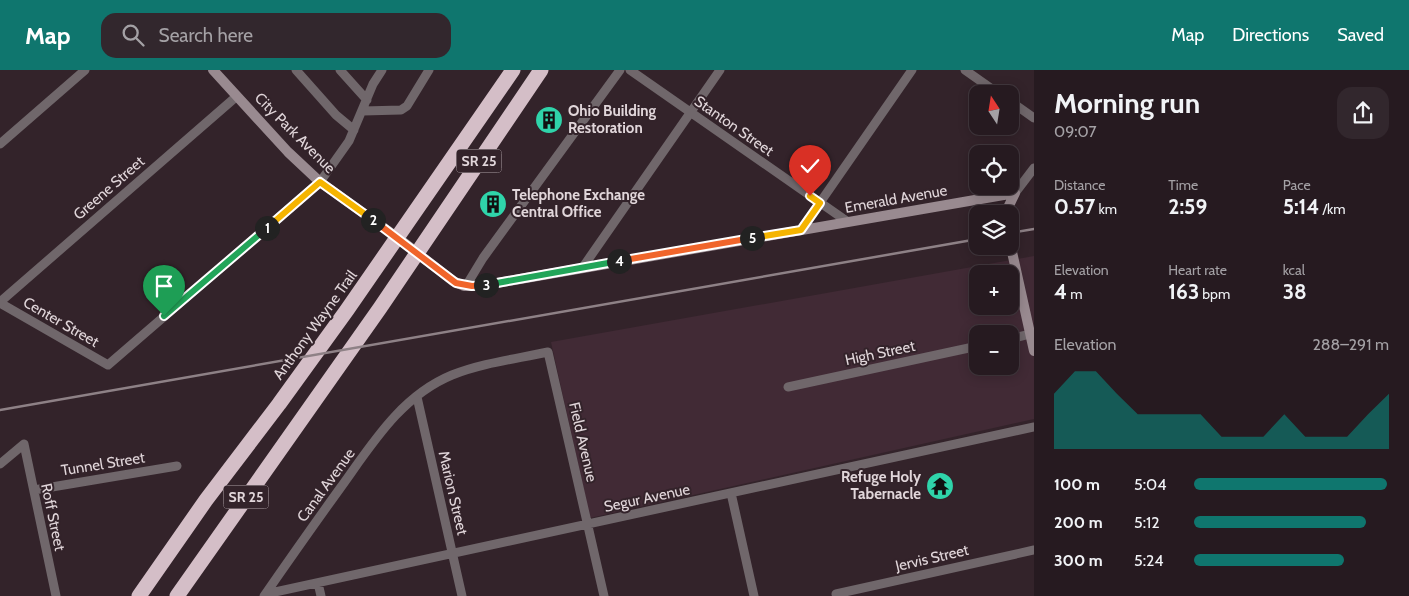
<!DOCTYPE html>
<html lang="en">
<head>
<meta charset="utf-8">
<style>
  body { margin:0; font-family:Cabin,sans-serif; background:#32272d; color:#f1f3f6; height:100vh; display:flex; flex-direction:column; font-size:19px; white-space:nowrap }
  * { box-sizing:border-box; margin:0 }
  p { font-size:16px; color:#a4a1a5 }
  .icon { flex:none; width:28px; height:28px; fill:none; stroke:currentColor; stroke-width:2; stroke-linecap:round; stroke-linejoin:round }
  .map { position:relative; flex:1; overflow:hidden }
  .details { display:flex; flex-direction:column; background:#261a20; width:375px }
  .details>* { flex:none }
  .needle { width:32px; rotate:348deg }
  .fabs { position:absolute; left:969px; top:15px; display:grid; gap:10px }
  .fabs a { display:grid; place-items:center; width:50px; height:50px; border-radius:10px; background:#261a20; box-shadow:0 2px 12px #0003,0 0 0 1px #42383e; font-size:25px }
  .pin { position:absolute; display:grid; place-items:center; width:42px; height:42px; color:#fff; margin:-51px -21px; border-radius:50% 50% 50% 0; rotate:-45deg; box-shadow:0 0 5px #0007 }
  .pin .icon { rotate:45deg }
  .km { position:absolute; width:25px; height:25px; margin:-12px; border-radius:50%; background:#222; color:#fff; font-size:14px; line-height:25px; text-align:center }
  .round { display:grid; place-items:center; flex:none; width:52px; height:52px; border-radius:15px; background:#32272d }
  .headline { display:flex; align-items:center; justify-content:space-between; height:85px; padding:0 20px }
  h1 { font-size:28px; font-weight:700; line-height:38px }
  .figures { display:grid; grid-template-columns:repeat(3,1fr); gap:8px; height:85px; padding:5px 20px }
  .figures div { display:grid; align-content:center }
  .figures b { font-size:21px; font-weight:700 }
  .figures small { font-size:14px; font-weight:400 }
  .figures p { font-size:14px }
  .chart { height:140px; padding:10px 20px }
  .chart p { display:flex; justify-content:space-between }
  .chart svg { width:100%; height:90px; margin-top:5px; fill:#0f766e; opacity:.7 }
  ul { padding:0 20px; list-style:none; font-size:16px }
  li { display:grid; grid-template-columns:80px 60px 1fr; align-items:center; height:38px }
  li i { height:12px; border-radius:6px; background:#0f766e }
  header { display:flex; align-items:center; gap:30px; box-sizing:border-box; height:70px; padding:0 25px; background:#0f766e; color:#fff }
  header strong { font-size:24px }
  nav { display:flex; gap:28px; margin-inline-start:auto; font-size:18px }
  .search { width:350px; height:45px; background:#32272d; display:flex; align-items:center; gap:12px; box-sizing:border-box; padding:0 18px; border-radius:15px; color:#a4a1a5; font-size:19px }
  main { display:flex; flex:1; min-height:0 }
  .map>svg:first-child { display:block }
</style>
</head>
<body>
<header>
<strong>Map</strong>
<div class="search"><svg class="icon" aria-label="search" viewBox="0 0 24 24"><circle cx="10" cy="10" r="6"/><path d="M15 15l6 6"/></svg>Search here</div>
<nav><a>Map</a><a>Directions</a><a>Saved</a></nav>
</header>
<main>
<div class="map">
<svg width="1034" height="526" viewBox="0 0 1034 526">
  <rect width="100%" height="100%" fill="#33232a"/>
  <path fill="#412a35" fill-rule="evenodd" d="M 1034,186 L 1034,349 L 590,448 L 551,272 ZM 978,204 L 1010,204 L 1010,236 L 978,236 ZM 978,264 L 1010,264 L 1010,296 L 978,296 Z"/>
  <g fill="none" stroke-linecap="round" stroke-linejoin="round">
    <path stroke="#70676b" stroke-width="9" d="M 296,0 L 336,45 L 354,60
      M 340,0 L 367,30
      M 630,0 L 848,152
      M 965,0 L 999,24
      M 1010,31 L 1034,48
      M 363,41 L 401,40 L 407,36 L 429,0
      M 0,74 L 85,0
      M 1015,123 L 1034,98
      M 801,160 L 912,0
      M 583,197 L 720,0
      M 466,216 L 483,188 L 620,0
      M 0,232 L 237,26
      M 0,233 L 108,295 L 320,112 L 349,71 L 373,14 L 382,0
      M 1010,269 L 1030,264
      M 788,317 L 978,276
      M 417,327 L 462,526
      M 0,394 L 24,374 L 56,526
      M 34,420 L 177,396
      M 731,423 L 754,526
      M 318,513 L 321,526
      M 266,524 L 1034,357
      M 836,524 L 1034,480
      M 264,526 C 289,490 315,453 341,417 C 372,374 401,326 452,305 C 482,293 516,289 548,282 L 604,526"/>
    <path stroke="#998a90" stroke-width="10" d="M 213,0 L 288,82 L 320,112 L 398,168 L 453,211 L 464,216 L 480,216 L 1015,123
      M 1005,144 L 1015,123
      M 1010,173 L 1034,281"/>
    <path stroke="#d4bec7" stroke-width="15" d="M 139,526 L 206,430 L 279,334 L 347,240 L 513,0
      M 177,526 L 380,238 L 541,0"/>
    <path stroke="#8e8186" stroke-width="2.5" d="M 1010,163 L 1034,159
      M 0,340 L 978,169"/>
  </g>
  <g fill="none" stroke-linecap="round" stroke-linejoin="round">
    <g stroke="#fff" stroke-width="10">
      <path id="split-1" d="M 164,246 L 267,158"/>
    </g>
    <g stroke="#fff" stroke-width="10">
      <path id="split-2" d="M 267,158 L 320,112 L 373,150"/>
    </g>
    <g stroke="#fff" stroke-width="10">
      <path id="split-3" d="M 373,150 L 456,213 L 472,216 L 486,215"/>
    </g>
    <g stroke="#fff" stroke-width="10">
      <path id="split-4" d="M 486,215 L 619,191"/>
    </g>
    <g stroke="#fff" stroke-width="10">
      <path id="split-5" d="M 619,191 L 752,168"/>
    </g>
    <g stroke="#fff" stroke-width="10">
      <path id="split-6" d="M 752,168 L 801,160 L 820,133 L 810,126"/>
    </g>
    <use href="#split-1" stroke="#22a559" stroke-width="6"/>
    <use href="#split-2" stroke="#f5b400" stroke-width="6"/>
    <use href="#split-3" stroke="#f0652b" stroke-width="6"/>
    <use href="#split-4" stroke="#22a559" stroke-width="6"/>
    <use href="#split-5" stroke="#f0652b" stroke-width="6"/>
    <use href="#split-6" stroke="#f5b400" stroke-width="6"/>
  </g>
  <defs>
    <g id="building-disc" transform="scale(1.4375)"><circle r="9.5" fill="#2fd4aa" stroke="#33232a"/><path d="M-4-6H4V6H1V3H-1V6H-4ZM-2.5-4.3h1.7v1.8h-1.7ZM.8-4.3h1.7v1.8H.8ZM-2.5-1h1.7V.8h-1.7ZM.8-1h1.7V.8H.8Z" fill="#111"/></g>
    <g id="temple-disc" transform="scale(1.4375)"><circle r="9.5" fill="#2fd4aa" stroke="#33232a"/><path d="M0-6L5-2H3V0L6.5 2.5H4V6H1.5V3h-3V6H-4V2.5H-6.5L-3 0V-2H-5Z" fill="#111"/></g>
  </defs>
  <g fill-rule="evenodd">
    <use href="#building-disc" x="549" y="50"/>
    <use href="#building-disc" x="493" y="134"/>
    <use href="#temple-disc" x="940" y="416"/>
  </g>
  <g text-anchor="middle" stroke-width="4" stroke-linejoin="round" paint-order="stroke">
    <g fill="#33232a" stroke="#ada0a5" stroke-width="1">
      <rect x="456.5" y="79.5" width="45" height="23" rx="4"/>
      <rect x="223.5" y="415.5" width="45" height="23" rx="4"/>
    </g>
    <g font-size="14" font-weight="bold" fill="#e1d6da">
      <text x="479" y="96">SR 25</text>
      <text x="246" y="432">SR 25</text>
    </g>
    <g font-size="15" font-weight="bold" fill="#e1d6da" stroke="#33232a" text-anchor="start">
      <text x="568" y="46">Ohio Building<tspan x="568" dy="17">Restoration</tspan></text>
      <text x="512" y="130">Telephone Exchange<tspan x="512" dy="17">Central Office</tspan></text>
      <text x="921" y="412" text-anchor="end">Refuge Holy<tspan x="921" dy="17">Tabernacle</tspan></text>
    </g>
    <g font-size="15" fill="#e1d6da" stroke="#33232a">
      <text transform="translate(734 56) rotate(35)" y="5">Stanton Street</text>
      <text transform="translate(295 63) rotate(45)" y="5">City Park Avenue</text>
      <text transform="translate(109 118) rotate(-41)" y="5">Greene Street</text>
      <text transform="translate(896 129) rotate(-10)" y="5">Emerald Avenue</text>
      <text transform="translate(61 252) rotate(30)" y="5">Center Street</text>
      <text transform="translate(315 255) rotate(-54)" y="5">Anthony Wayne Trail</text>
      <text transform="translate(880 283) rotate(-12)" y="5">High Street</text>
      <text transform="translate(583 372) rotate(77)" y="5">Field Avenue</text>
      <text transform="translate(103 394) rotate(-9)" y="5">Tunnel Street</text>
      <text transform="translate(326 415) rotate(-54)" y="5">Canal Avenue</text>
      <text transform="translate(453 423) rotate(77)" y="5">Marion Street</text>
      <text transform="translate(647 428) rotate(-12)" y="5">Segur Avenue</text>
      <text transform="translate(53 447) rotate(78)" y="5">Roff Street</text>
      <text transform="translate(932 488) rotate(-13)" y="5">Jervis Street</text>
    </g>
  </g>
</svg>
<div class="fabs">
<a><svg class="needle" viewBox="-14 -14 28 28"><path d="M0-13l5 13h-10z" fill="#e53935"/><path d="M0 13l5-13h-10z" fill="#a4a1a5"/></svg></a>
<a><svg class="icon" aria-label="locate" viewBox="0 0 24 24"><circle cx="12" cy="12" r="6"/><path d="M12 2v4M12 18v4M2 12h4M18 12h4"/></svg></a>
<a><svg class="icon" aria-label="layers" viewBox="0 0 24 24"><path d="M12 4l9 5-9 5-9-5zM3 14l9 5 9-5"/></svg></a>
<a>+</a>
<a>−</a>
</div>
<div class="pin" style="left:164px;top:246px;background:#1e9e55"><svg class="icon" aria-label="arrive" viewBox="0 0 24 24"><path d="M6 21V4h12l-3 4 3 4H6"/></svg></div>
<div class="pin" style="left:810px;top:126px;background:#d93025"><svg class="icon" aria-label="check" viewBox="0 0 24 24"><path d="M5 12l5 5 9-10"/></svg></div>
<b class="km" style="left:267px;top:158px">1</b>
<b class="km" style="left:373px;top:150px">2</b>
<b class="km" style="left:486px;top:215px">3</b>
<b class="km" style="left:619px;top:191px">4</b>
<b class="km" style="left:752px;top:168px">5</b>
</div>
<section class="details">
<div class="headline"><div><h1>Morning run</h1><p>09:07</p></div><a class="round"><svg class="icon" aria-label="share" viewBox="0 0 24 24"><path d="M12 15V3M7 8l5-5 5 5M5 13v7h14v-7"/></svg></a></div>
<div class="figures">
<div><p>Distance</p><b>0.57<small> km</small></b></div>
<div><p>Time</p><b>2:59</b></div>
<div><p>Pace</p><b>5:14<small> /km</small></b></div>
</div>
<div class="figures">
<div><p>Elevation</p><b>4<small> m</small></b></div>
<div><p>Heart rate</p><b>163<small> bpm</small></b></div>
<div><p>kcal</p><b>38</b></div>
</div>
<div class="chart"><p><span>Elevation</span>288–291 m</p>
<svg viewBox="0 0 160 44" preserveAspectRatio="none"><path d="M0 44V17L10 6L20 6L30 17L40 27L50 27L60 27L70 27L80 38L90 38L100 38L110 27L120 38L130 38L140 38L150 27L160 17V44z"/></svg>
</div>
<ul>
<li><b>100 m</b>5:04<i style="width:99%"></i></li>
<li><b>200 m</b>5:12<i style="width:88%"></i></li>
<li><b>300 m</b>5:24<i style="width:77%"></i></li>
</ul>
</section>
</main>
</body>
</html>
